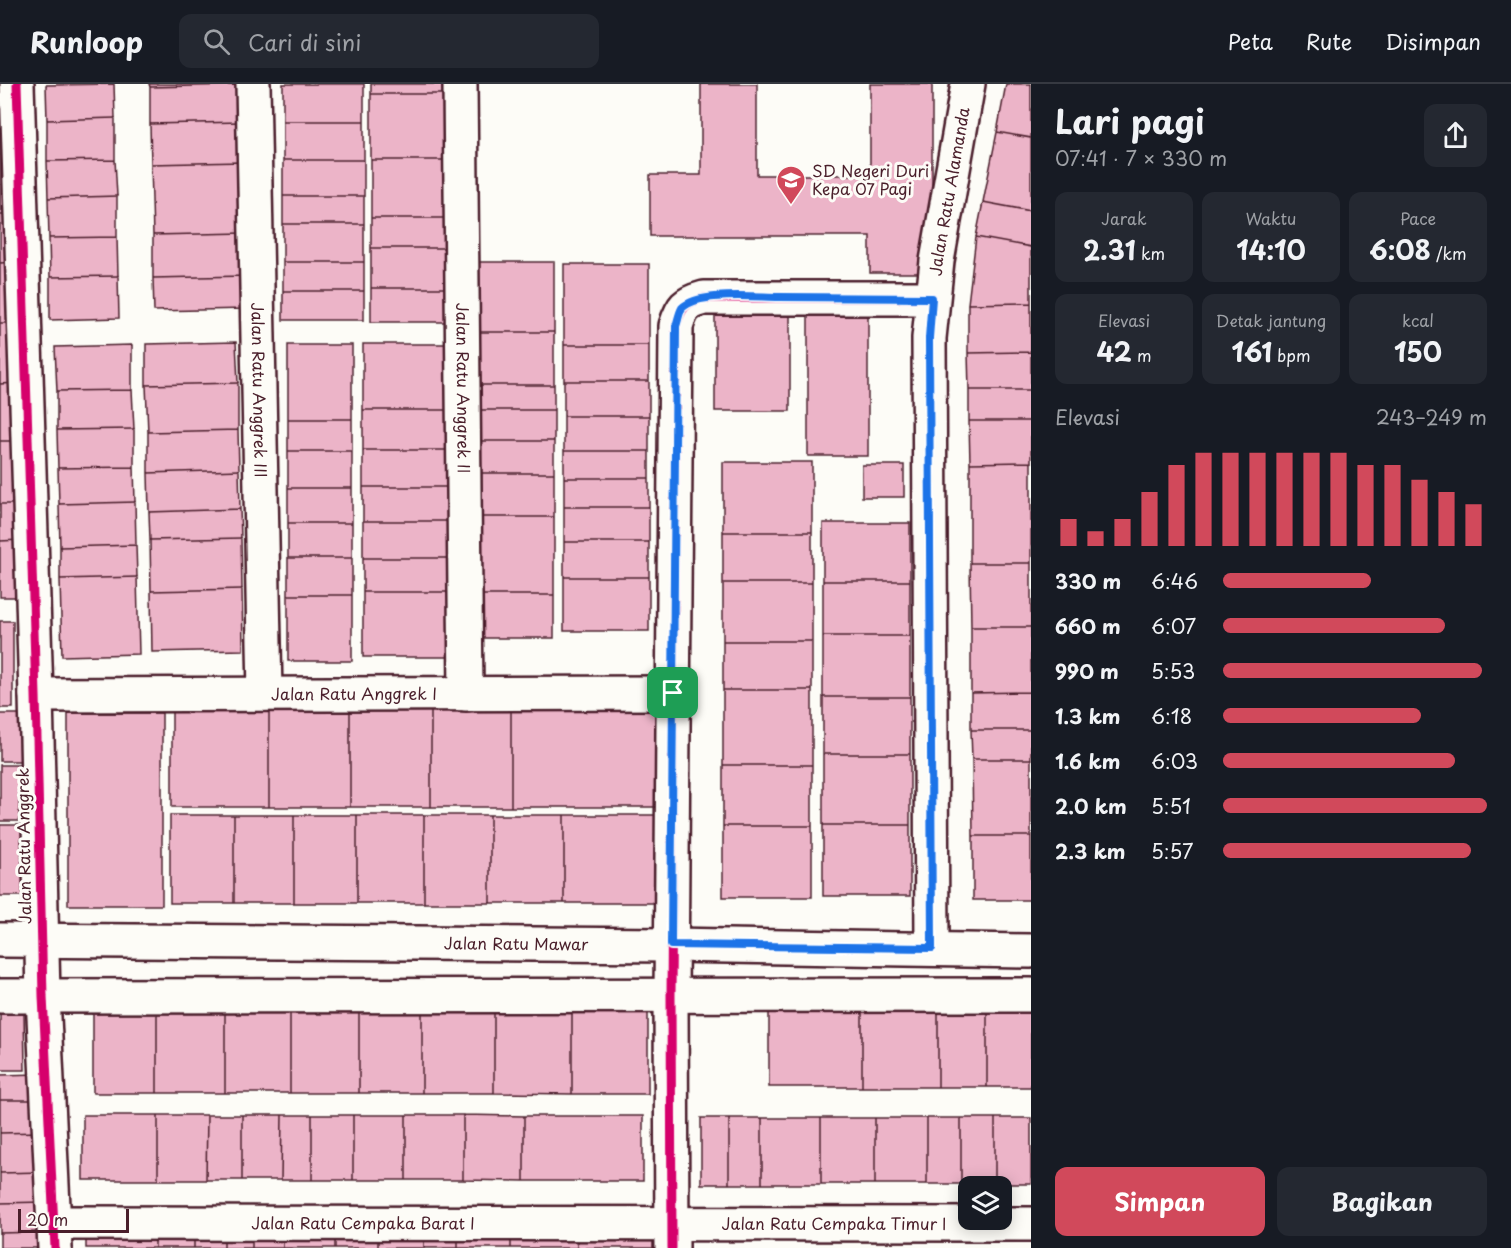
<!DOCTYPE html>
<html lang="id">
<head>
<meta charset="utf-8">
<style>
  body { margin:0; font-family:"Playpen Sans",sans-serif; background:#242831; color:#f1f3f6; height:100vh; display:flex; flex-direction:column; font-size:22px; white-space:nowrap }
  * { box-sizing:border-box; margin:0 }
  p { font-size:20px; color:#9ea1a6 }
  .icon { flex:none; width:33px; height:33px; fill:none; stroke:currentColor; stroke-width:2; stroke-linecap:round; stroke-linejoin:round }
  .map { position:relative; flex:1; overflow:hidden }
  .details { display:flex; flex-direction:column; background:#171b24; width:480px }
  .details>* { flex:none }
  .fabs { position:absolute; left:958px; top:1092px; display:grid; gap:12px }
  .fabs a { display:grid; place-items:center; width:54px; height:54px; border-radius:12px; background:#171b24; box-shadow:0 3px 15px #0003; font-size:30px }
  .scale { position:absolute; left:18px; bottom:15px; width:111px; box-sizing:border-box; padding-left:6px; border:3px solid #4a1f2b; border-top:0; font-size:16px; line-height:21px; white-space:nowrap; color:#4a1f2b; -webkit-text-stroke:4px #fdfcf7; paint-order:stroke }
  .pin { position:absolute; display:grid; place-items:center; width:51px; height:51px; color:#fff; margin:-26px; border-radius:12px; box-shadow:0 3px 9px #0006 }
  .round { display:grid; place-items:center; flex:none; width:63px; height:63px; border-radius:12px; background:#242831 }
  .head { display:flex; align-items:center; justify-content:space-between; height:102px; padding:0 24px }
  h1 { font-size:33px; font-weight:700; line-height:45px }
  .metrics { display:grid; grid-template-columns:repeat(3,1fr); gap:9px; height:102px; padding:6px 24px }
  .metrics div { display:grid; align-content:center; border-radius:12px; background:#242831; text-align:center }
  .metrics b { font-size:26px; font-weight:700 }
  .metrics small { font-size:16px; font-weight:400 }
  .metrics p { font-size:16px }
  .chart { height:168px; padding:12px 24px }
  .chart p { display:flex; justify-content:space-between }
  .chart svg { width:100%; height:108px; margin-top:6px; stroke:#d1495b; stroke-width:6 }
  .cta { display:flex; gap:12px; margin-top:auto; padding:12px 24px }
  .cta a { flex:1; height:69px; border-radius:12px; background:#d1495b; color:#fff; font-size:24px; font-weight:700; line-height:69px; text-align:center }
  .cta a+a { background:#242831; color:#f1f3f6 }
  ul { padding:0 24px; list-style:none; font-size:20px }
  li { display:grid; grid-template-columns:96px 72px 1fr; align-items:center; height:45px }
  li i { height:15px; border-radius:8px; background:#d1495b }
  header { display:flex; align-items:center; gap:36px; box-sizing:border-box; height:84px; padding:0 30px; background:#171b24; border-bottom:2px solid #363941 }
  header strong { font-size:28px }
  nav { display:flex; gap:33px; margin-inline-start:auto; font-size:21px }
  .search { width:420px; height:54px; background:#242831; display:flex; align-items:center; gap:15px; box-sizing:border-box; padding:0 21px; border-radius:12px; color:#9ea1a6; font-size:22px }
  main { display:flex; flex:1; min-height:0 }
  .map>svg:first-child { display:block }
</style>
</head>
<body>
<header>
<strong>Runloop</strong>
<div class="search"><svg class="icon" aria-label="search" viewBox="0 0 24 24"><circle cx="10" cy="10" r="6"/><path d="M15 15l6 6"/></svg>Cari di sini</div>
<nav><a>Peta</a><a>Rute</a><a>Disimpan</a></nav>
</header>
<main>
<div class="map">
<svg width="1031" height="1164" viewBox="0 0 1031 1164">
  <rect width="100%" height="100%" fill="#fdfcf7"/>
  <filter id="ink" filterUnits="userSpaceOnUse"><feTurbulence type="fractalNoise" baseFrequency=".0167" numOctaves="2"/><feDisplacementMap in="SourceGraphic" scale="12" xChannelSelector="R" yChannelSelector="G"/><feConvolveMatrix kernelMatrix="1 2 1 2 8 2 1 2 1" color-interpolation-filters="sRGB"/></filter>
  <g filter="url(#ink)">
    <path fill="#ecb4c8" stroke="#4a1f2b" stroke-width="1.5" d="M 114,0 L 115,34 L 47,36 L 46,1 Z
      M 149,0 L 240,0 L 240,1 L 150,3 Z
      M 283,0 L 364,0 L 364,37 L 283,37 Z
      M 371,0 L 449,0 L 449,10 L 371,10 Z
      M 701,0 L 757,0 L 757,91 L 870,91 L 870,0 L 932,0 L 932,189 L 870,189 L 870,152 L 650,152 L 650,91 L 701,91 Z
      M 1006,0 L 1031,0 L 1031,54 L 997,48 Z
      M 240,1 L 241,38 L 150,40 L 150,3 Z
      M 371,10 L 449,10 L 449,76 L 371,76 Z
      M 0,26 L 11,26 L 13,71 L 0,71 Z
      M 115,34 L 115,76 L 47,77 L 47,36 Z
      M 283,37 L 364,37 L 364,76 L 283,76 Z
      M 241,38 L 242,78 L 151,80 L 150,40 Z
      M 997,48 L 1031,54 L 1031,127 L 983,118 Z
      M 0,71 L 13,71 L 14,130 L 0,130 Z
      M 115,76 L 117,112 L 48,114 L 47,77 Z
      M 283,76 L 364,76 L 364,112 L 283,112 Z
      M 371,76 L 449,76 L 449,134 L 371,134 Z
      M 242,78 L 244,149 L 153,151 L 151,80 Z
      M 117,112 L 117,153 L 49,154 L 48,114 Z
      M 283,112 L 364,112 L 364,140 L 283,140 Z
      M 983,118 L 1031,127 L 1031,163 L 976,153 Z
      M 0,130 L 14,130 L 15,178 L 0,179 Z
      M 371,134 L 449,134 L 449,164 L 371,164 Z
      M 283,140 L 364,140 L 364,178 L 283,178 Z
      M 244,149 L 244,192 L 153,194 L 153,151 Z
      M 117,153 L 118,192 L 50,193 L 49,154 Z
      M 976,153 L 1031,163 L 1031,219 L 968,220 Z
      M 371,164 L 449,164 L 449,204 L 371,204 Z
      M 15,178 L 16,239 L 0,239 L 0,179 Z
      M 283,178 L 364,178 L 364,207 L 283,207 Z
      M 477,178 L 554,178 L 554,248 L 477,248 Z
      M 564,180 L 649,180 L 649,261 L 564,261 Z
      M 118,192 L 119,234 L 50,236 L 50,193 Z
      M 244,192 L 245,225 L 154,227 L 153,194 Z
      M 371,204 L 449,204 L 449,238 L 371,238 Z
      M 283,207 L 364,207 L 364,236 L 283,236 Z
      M 808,215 L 868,215 L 868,372 L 808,372 Z
      M 715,217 L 790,217 L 790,327 L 715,327 Z
      M 1031,219 L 1031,268 L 968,269 L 968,220 Z
      M 0,239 L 16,239 L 17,299 L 0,300 Z
      M 477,248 L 554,248 L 554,301 L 477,301 Z
      M 236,258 L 238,299 L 146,301 L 146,260 Z
      M 363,260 L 453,260 L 453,326 L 363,326 Z
      M 132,261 L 132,306 L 57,307 L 55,263 Z
      M 288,261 L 352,261 L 352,335 L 288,335 Z
      M 564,261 L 649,261 L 649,297 L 564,297 Z
      M 1031,268 L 1031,306 L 969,306 L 968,269 Z
      M 564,297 L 649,297 L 649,332 L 564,332 Z
      M 17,299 L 19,357 L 0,357 L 0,300 Z
      M 238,299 L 238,346 L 148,348 L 146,301 Z
      M 477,301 L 554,301 L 554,326 L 477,326 Z
      M 132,306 L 134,345 L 57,346 L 57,307 Z
      M 969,306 L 1031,306 L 1031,337 L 969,337 Z
      M 363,326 L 453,326 L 453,366 L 363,366 Z
      M 477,326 L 554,326 L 554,357 L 477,357 Z
      M 564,332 L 649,332 L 649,367 L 564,367 Z
      M 288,335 L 352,335 L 352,367 L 288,367 Z
      M 969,337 L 1031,337 L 1031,378 L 970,379 Z
      M 134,345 L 134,383 L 58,384 L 57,346 Z
      M 238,346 L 239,386 L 148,389 L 148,348 Z
      M 0,357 L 19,357 L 20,420 L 0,420 Z
      M 477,357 L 554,357 L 554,389 L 477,389 Z
      M 363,366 L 453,366 L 453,403 L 363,403 Z
      M 288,367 L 352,367 L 352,404 L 288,404 Z
      M 564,367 L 649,367 L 649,394 L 564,394 Z
      M 723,378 L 812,378 L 812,448 L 723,448 Z
      M 1031,378 L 1031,479 L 970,479 L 970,379 Z
      M 862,381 L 904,381 L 904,413 L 862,413 Z
      M 134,383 L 135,418 L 59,420 L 58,384 Z
      M 239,386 L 240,425 L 149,428 L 148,389 Z
      M 477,389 L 554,389 L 554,433 L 477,433 Z
      M 564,394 L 649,394 L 649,423 L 564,423 Z
      M 363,403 L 453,403 L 453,437 L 363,437 Z
      M 288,404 L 352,404 L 352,439 L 288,439 Z
      M 135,418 L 136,461 L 60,463 L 59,420 Z
      M 0,420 L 20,420 L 20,456 L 0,457 Z
      M 564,423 L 649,423 L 649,458 L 564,458 Z
      M 240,425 L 241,454 L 150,456 L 149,428 Z
      M 477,433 L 554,433 L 554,511 L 477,511 Z
      M 363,437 L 453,437 L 453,474 L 363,474 Z
      M 288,439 L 352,439 L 352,474 L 288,474 Z
      M 823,439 L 910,439 L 910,497 L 823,497 Z
      M 723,448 L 812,448 L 812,499 L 723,499 Z
      M 241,454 L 242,505 L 151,507 L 150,456 Z
      M 20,456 L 22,513 L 0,513 L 0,457 Z
      M 564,458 L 649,458 L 649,493 L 564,493 Z
      M 136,461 L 137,493 L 60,495 L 60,463 Z
      M 288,474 L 352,474 L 352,511 L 288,511 Z
      M 363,474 L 453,474 L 453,508 L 363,508 Z
      M 970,479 L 1031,479 L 1031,543 L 971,543 Z
      M 137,493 L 139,570 L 62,572 L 60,495 Z
      M 564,493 L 649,493 L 649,547 L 564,547 Z
      M 823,497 L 910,497 L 910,552 L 823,552 Z
      M 723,499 L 812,499 L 812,557 L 723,557 Z
      M 242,505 L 243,566 L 152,568 L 151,507 Z
      M 363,508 L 453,508 L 453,573 L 363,573 Z
      M 288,511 L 352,511 L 352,577 L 288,577 Z
      M 477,511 L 554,511 L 554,554 L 477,554 Z
      M 0,537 L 13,537 L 13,624 L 0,624 Z
      M 971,543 L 1031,543 L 1031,608 L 971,609 Z
      M 823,552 L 910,552 L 910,613 L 823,613 Z
      M 723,557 L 812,557 L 812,606 L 723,606 Z
      M 723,606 L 812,606 L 812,681 L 723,681 Z
      M 1031,608 L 1031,646 L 971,646 L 971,609 Z
      M 823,613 L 910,613 L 910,670 L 823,670 Z
      M 172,626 L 269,626 L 269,723 L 172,723 Z
      M 269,626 L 350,626 L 350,723 L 269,723 Z
      M 350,626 L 431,626 L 431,723 L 350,723 Z
      M 431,626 L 511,626 L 511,723 L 431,723 Z
      M 511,626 L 667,626 L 667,723 L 511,723 Z
      M 68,629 L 162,629 L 162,821 L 68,821 Z
      M 0,630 L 21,630 L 21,677 L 0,677 Z
      M 971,646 L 1031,646 L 1031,675 L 972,675 Z
      M 823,670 L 910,670 L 910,741 L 823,741 Z
      M 972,675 L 1031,675 L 1031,752 L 973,752 Z
      M 0,681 L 19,681 L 19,737 L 0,737 Z
      M 723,681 L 812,681 L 812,742 L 723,742 Z
      M 170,731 L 234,731 L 234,819 L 170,819 Z
      M 234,731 L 294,731 L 294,819 L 234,819 Z
      M 294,731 L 357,731 L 357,819 L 294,819 Z
      M 357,731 L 424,731 L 424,819 L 357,819 Z
      M 424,731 L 490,731 L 490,819 L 424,819 Z
      M 490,731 L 564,731 L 564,819 L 490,819 Z
      M 564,731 L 666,731 L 666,819 L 564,819 Z
      M 0,741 L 27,741 L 27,812 L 0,812 Z
      M 823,741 L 910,741 L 910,812 L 823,812 Z
      M 723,742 L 812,742 L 812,813 L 723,813 Z
      M 973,752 L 1031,752 L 1031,816 L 973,816 Z
      M 93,920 L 157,920 L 157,1009 L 93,1009 Z
      M 157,920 L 225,920 L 225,1009 L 157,1009 Z
      M 225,920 L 290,920 L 290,1009 L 225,1009 Z
      M 290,920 L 359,920 L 359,1009 L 290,1009 Z
      M 359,920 L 422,921 L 422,1009 L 359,1009 Z
      M 422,921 L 494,921 L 494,1009 L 422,1009 Z
      M 494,921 L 572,921 L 572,1010 L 494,1009 Z
      M 572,921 L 648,921 L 648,1010 L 572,1010 Z
      M 769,927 L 862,927 L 862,1003 L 769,1003 Z
      M 862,927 L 938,927 L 938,1003 L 862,1003 Z
      M 938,927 L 987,927 L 987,1003 L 938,1003 Z
      M 987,927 L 1031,927 L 1031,1003 L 987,1003 Z
      M 0,928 L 24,928 L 25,986 L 0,986 Z
      M 40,990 L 41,1016 L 0,1016 L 0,991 Z
      M 0,1016 L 41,1016 L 41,1048 L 0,1049 Z
      M 83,1031 L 158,1031 L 158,1096 L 83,1096 Z
      M 158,1031 L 207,1031 L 206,1096 L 158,1096 Z
      M 207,1031 L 242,1031 L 242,1096 L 206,1096 Z
      M 242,1031 L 282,1031 L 281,1096 L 242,1096 Z
      M 282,1031 L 312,1031 L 312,1096 L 281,1096 Z
      M 312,1031 L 353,1031 L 353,1096 L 312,1096 Z
      M 353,1031 L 406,1031 L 406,1096 L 353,1096 Z
      M 406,1031 L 463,1031 L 463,1096 L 406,1096 Z
      M 463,1031 L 524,1032 L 524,1097 L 463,1096 Z
      M 524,1032 L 643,1032 L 643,1097 L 524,1097 Z
      M 701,1034 L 729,1034 L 729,1100 L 701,1100 Z
      M 729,1034 L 762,1034 L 762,1100 L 729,1100 Z
      M 762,1034 L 821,1034 L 821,1100 L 762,1100 Z
      M 821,1034 L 875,1034 L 875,1100 L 821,1100 Z
      M 875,1034 L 927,1034 L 927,1100 L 875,1100 Z
      M 927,1034 L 961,1034 L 961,1100 L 927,1100 Z
      M 961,1034 L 995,1034 L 995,1100 L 961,1100 Z
      M 995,1034 L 1031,1034 L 1031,1100 L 995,1100 Z
      M 41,1048 L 42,1088 L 0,1089 L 0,1049 Z
      M 42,1088 L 43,1118 L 0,1119 L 0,1089 Z
      M 43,1118 L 44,1148 L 0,1149 L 0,1119 Z
      M 86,1146 L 155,1146 L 155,1164 L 86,1164 Z
      M 155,1146 L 194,1146 L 194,1164 L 155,1164 Z
      M 194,1146 L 224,1146 L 224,1164 L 194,1164 Z
      M 224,1146 L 252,1146 L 252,1164 L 224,1164 Z
      M 252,1146 L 283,1146 L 283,1164 L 252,1164 Z
      M 283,1146 L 335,1146 L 335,1164 L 283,1164 Z
      M 335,1146 L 378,1146 L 378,1164 L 335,1164 Z
      M 378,1146 L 424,1147 L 424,1164 L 378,1164 Z
      M 424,1147 L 458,1147 L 458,1164 L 424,1164 Z
      M 458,1147 L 511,1147 L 511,1164 L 458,1164 Z
      M 511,1147 L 577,1147 L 577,1164 L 511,1164 Z
      M 577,1147 L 653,1148 L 653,1164 L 577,1164 Z
      M 44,1148 L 44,1164 L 0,1164 L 0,1149 Z"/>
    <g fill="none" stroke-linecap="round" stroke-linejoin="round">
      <g stroke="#4a1f2b" stroke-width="38">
        <g id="minor">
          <path d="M 17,0 L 36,611 L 43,912 L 55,1164"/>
          <path id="s1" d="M 253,0 L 265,610"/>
          <path id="s2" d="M 460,0 L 466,610"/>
          <path id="s3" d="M 36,611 L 673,609"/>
          <path id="s4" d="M 0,856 L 671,861 L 1031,867"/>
          <path id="s5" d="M 932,864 L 929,254 L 937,177 L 968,0"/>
          <path d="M 0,912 L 1031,911"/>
          <path id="s6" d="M 54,1139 L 1031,1140"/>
          <path d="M 672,1164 L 671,912 L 676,242 C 682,223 685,219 704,214 L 932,214"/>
        </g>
      </g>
      <use href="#minor" stroke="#fdfcf7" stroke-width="33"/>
      <g stroke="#fdfcf7" stroke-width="13">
        <path id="cycleway" d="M 17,0 L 36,611 L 43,912 L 55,1164
          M 672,1164 L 671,912 L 676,242 C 682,223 685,219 704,214 L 932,214"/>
      </g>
      <use href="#cycleway" stroke="#d6006c" stroke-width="9"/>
    </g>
  </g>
  <g fill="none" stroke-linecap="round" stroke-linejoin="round" filter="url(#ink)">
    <g stroke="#fff" stroke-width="12">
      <path id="route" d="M 779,213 L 932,214 L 929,254 L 932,864 L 671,861 L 676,242 C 678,237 679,229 682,224 C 698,207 756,213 779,213 Z"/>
    </g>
    <use href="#route" stroke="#1a73e8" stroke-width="8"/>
  </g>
  <defs>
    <g id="school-pin" transform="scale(1.5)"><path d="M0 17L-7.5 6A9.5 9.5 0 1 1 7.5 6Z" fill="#d1495b" stroke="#fdfcf7"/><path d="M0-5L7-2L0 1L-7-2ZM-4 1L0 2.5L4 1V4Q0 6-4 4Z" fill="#fff"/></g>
  </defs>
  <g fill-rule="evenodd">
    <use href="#school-pin" x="791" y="96"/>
  </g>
  <g text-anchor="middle" stroke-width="6" stroke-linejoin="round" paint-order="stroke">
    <g font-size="16" fill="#4a1f2b" stroke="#fdfcf7" text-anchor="start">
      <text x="812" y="93">SD Negeri Duri<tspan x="812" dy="18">Kepa 07 Pagi</tspan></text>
    </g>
    <g font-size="16" fill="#4a1f2b" stroke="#fdfcf7">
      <text dy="6" stroke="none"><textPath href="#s5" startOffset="758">Jalan Ratu Alamanda</textPath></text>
      <text dy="6" stroke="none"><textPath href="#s1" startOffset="306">Jalan Ratu Anggrek III</textPath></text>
      <text dy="6" stroke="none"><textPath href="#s2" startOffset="304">Jalan Ratu Anggrek II</textPath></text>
      <text dy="6" stroke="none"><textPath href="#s3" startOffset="318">Jalan Ratu Anggrek I</textPath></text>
      <text transform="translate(24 762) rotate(-91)" y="6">Jalan Ratu Anggrek</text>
      <text dy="6" stroke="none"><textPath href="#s4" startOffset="516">Jalan Ratu Mawar</textPath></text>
      <text dy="6" stroke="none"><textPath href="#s6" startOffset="309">Jalan Ratu Cempaka Barat I</textPath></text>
      <text dy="6" stroke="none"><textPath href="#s6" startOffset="780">Jalan Ratu Cempaka Timur I</textPath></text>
    </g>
  </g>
</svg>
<div class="fabs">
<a><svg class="icon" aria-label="layers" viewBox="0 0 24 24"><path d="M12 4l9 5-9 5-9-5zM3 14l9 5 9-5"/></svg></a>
</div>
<div class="scale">20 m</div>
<div class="pin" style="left:673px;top:609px;background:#1e9e55"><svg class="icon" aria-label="arrive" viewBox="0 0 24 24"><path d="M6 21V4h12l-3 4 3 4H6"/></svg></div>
</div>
<section class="details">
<div class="head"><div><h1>Lari pagi</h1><p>07:41 · 7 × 330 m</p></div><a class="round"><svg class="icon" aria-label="share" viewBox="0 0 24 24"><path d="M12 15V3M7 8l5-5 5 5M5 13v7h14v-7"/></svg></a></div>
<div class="metrics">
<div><p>Jarak</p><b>2.31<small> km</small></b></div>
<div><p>Waktu</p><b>14:10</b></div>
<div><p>Pace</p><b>6:08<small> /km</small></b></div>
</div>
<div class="metrics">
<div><p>Elevasi</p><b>42<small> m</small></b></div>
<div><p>Detak jantung</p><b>161<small> bpm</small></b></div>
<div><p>kcal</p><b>150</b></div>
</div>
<div class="chart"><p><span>Elevasi</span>243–249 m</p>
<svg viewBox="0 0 160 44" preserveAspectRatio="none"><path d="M5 44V33M15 44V38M25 44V33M35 44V22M45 44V11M55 44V6M65 44V6M75 44V6M85 44V6M95 44V6M105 44V6M115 44V11M125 44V11M135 44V17M145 44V22M155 44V27"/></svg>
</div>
<ul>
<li><b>330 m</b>6:46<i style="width:56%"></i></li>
<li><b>660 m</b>6:07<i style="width:84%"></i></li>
<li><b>990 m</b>5:53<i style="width:98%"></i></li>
<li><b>1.3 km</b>6:18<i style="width:75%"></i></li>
<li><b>1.6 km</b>6:03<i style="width:88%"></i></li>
<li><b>2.0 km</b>5:51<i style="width:100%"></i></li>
<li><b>2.3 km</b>5:57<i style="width:94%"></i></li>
</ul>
<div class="cta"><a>Simpan</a><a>Bagikan</a></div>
</section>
</main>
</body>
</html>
